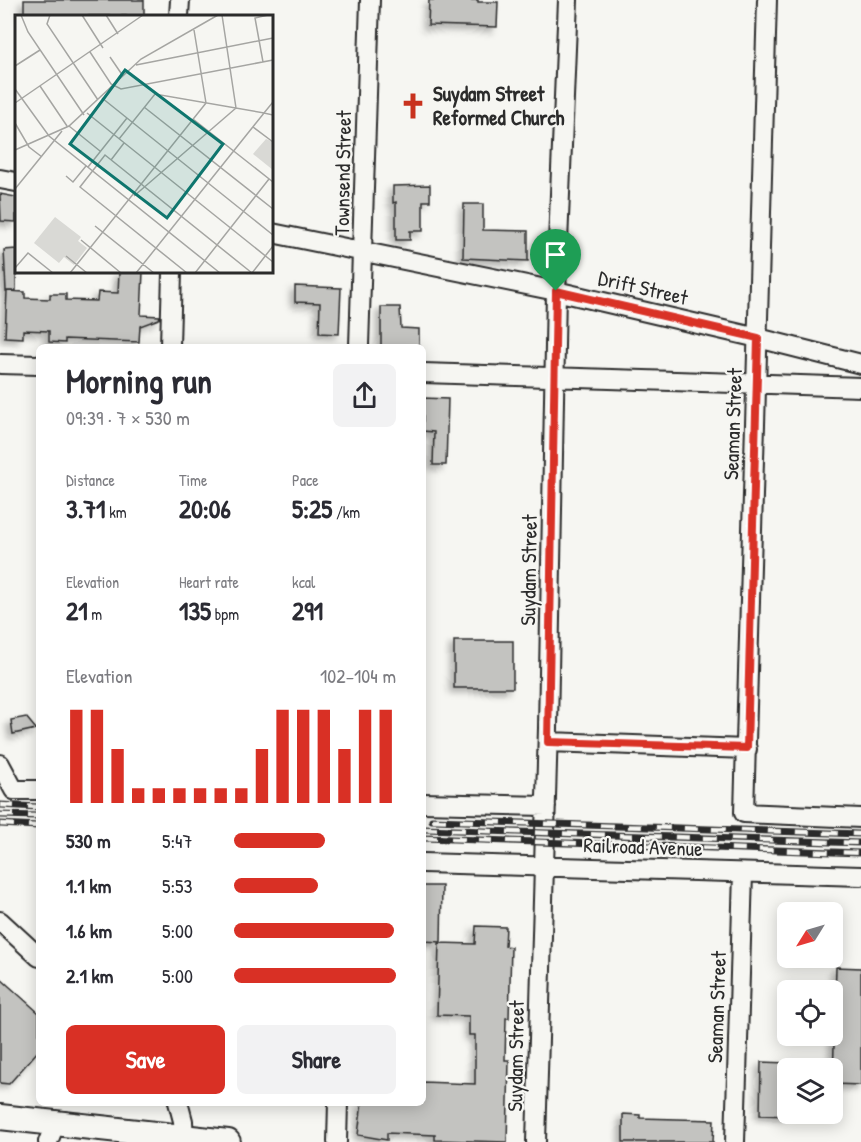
<!DOCTYPE html>
<html lang="en">
<head>
<meta charset="utf-8">
<style>
  body { margin:0; font-family:"Patrick Hand",sans-serif; background:#f2f2f3; color:#2b2b33; height:100vh; display:flex; flex-direction:column; font-size:22px; white-space:nowrap }
  * { box-sizing:border-box; margin:0 }
  p { font-size:20px; color:#7c7c81 }
  .icon { flex:none; width:33px; height:33px; fill:none; stroke:currentColor; stroke-width:2; stroke-linecap:round; stroke-linejoin:round }
  .map { position:relative; flex:1; overflow:hidden }
  .panel { position:absolute; left:36px; top:344px; width:390px; height:762px; display:flex; flex-direction:column; background:#fff; border-radius:9px; box-shadow:0 3px 15px #0003 }
  .panel>* { flex:none }
  .needle { width:39px; rotate:233deg }
  .tools { position:absolute; left:777px; top:902px; display:grid; gap:12px }
  .tools a { display:grid; place-items:center; width:66px; height:66px; border-radius:9px; background:#fff; box-shadow:0 3px 15px #0003; font-size:30px }
  .pin { position:absolute; display:grid; place-items:center; width:51px; height:51px; color:#fff; margin:-62px -26px; border-radius:50% 50% 50% 0; rotate:-45deg; box-shadow:0 0 6px #0007 }
  .pin .icon { rotate:45deg }
  .round { display:grid; place-items:center; flex:none; width:63px; height:63px; border-radius:9px; background:#f2f2f3 }
  .headline { display:flex; align-items:center; justify-content:space-between; height:102px; padding:0 30px }
  h1 { font-size:33px; font-weight:700; line-height:45px }
  .metrics { display:grid; grid-template-columns:repeat(3,1fr); gap:9px; height:102px; padding:6px 30px }
  .metrics div { display:grid; align-content:center }
  .metrics b { font-size:26px; font-weight:700 }
  .metrics small { font-size:16px; font-weight:400 }
  .metrics p { font-size:16px }
  .chart { height:168px; padding:12px 30px }
  .chart p { display:flex; justify-content:space-between }
  .chart svg { width:100%; height:108px; margin-top:6px; stroke:#d93025; stroke-width:6 }
  .cta { display:flex; gap:12px; margin-top:auto; padding:12px 30px }
  .cta a { flex:1; height:69px; border-radius:9px; background:#d93025; color:#fff; font-size:24px; font-weight:700; line-height:69px; text-align:center }
  .cta a+a { background:#f2f2f3; color:#2b2b33 }
  ul { padding:0 30px; list-style:none; font-size:20px }
  li { display:grid; grid-template-columns:96px 72px 1fr; align-items:center; height:45px }
  li i { height:15px; border-radius:8px; background:#d93025 }
  .map>svg:first-child { display:block }
</style>
</head>
<body>
<div class="map">
<svg width="861" height="1142" viewBox="0 0 861 1142">
  <defs>
    <filter id="shadow"><feDropShadow dx="-4.5" dy="4.5" stdDeviation="3" flood-color="#0004"/></filter>
  </defs>
  <rect width="100%" height="100%" fill="#f6f6f2"/>
  <filter id="ink" filterUnits="userSpaceOnUse"><feTurbulence type="fractalNoise" baseFrequency=".0167" numOctaves="2"/><feDisplacementMap in="SourceGraphic" scale="12" xChannelSelector="R" yChannelSelector="G"/><feConvolveMatrix kernelMatrix="1 2 1 2 8 2 1 2 1" color-interpolation-filters="sRGB"/></filter>
  <g filter="url(#ink)">
    <path fill="#c3c3c0" stroke="#2b2b2b" stroke-width="1.5" filter="url(#shadow)" d="M 24,0 L 144,0 L 144,16 L 24,16 Z
      M 429,0 L 478,0 L 478,2 L 498,2 L 497,27 L 428,25 Z
      M 430,185 L 430,201 L 423,201 L 423,231 L 410,231 L 410,240 L 396,240 L 396,202 L 393,203 L 393,186 Z
      M 0,194 L 16,197 L 16,222 L 1,221 Z
      M 464,204 L 483,204 L 483,230 L 528,231 L 528,261 L 463,258 Z
      M 16,249 L 16,291 L 6,291 L 4,250 Z
      M 119,272 L 143,272 L 141,315 L 160,316 L 159,319 L 140,326 L 139,342 L 65,339 L 65,343 L 49,342 L 49,331 L 23,330 L 23,338 L 5,337 L 7,291 L 25,292 L 25,298 L 50,299 L 50,294 L 66,294 L 66,300 L 97,301 L 98,292 L 118,293 Z
      M 295,286 L 341,288 L 339,334 L 319,333 L 320,303 L 295,302 Z
      M 381,307 L 400,307 L 401,328 L 419,329 L 419,346 L 381,346 Z
      M 423,398 L 448,399 L 446,465 L 433,465 L 434,432 L 423,431 Z
      M 454,641 L 513,641 L 513,688 L 454,688 Z
      M 26,717 L 36,729 L 13,734 L 11,720 Z
      M 423,886 L 442,886 L 441,942 L 423,941 Z
      M 476,926 L 506,927 L 505,946 L 511,947 L 509,1018 L 506,1018 L 505,1060 L 509,1060 L 507,1142 L 435,1140 L 435,1135 L 387,1133 L 387,1140 L 358,1135 L 362,1102 L 423,1102 L 423,1082 L 475,1084 L 475,1035 L 469,1035 L 469,1016 L 437,1015 L 439,943 L 475,944 Z
      M 836,967 L 861,968 L 861,1085 L 833,1084 Z
      M 0,978 L 39,1013 L 39,1050 L 9,1084 L 0,1083 Z
      M 761,1062 L 788,1063 L 788,1116 L 760,1115 Z
      M 623,1114 L 640,1115 L 640,1118 L 714,1120 L 713,1142 L 623,1142 Z"/>
    <g fill="none" stroke-linecap="round" stroke-linejoin="round">
      <g stroke="#2b2b2b" stroke-width="22">
        <path id="street" d="M 767,0 L 744,813 L 861,818
          M 179,16 L 180,0
          M 0,179 L 16,182
          M 272,233 L 556,291 L 758,338 L 861,364
          M 170,346 L 172,272
          M 359,346 L 370,0
          M 0,364 L 39,365
          M 423,373 L 861,387
          M 548,742 L 747,749
          M 0,764 L 14,790 L 39,790
          M 423,803 L 546,806
          M 423,863 L 861,876
          M 0,921 L 39,957
          M 178,1102 L 183,1121 L 184,1142
          M 48,1142 L 55,1124
          M 337,1142 L 338,1102
          M 536,1142 L 548,728 L 556,291 L 568,0
          M 735,1142 L 743,873"/>
      </g>
      <g stroke="#2b2b2b" stroke-width="28">
        <path id="secondary" d="M 0,1117 L 228,1142"/>
      </g>
      <use href="#street" stroke="#f6f6f2" stroke-width="18"/>
      <use href="#secondary" stroke="#f6f6f2" stroke-width="24"/>
      <g stroke="#2b2b2b" stroke-width="7">
        <path id="rail" d="M 0,805 L 39,807
          M 0,815 L 39,816
          M 432,820 L 861,834
          M 0,824 L 39,826
          M 423,829 L 861,843
          M 423,838 L 861,853"/>
      </g>
      <use href="#rail" stroke="#f6f6f2" stroke-width="4.5" stroke-dasharray="14" stroke-linecap="butt"/>
    </g>
  </g>
  <g fill="none" stroke-linecap="round" stroke-linejoin="round" filter="url(#ink)">
    <g stroke="#fff" stroke-width="12">
      <path id="route" d="M 556,291 L 758,338 L 747,748 L 548,742 Z"/>
    </g>
    <use href="#route" stroke="#d93025" stroke-width="8"/>
  </g>
  <defs>
    <g id="church-bare" transform="scale(2.07)"><path d="M-1.2-6h2.4v3.5h3.3v2.4h-3.3V6h-2.4V-.1h-3.3v-2.4h3.3Z" fill="#c8321e" stroke="#f6f6f2" stroke-width="2.5" paint-order="stroke"/></g>
  </defs>
  <g fill-rule="evenodd">
    <use href="#church-bare" x="413" y="106"/>
  </g>
  <g text-anchor="middle" stroke-width="4.5" stroke-linejoin="round" paint-order="stroke">
    <g font-size="21" font-weight="bold" fill="#2b2b2b" stroke="#f6f6f2" text-anchor="start">
      <text x="433" y="101">Suydam Street<tspan x="433" dy="24">Reformed Church</tspan></text>
    </g>
    <g font-size="21" fill="#2b2b2b" stroke="#f6f6f2">
      <text transform="translate(343 173) rotate(-89)" y="7">Townsend Street</text>
      <text transform="translate(643 288) rotate(13)" y="7">Drift Street</text>
      <text transform="translate(733 424) rotate(-88)" y="7">Seaman Street</text>
      <text transform="translate(529 570) rotate(-89)" y="7">Suydam Street</text>
      <text transform="translate(643 847) rotate(2)" y="7">Railroad Avenue</text>
      <text transform="translate(717 1007) rotate(-88)" y="7">Seaman Street</text>
      <text transform="translate(516 1056) rotate(-89)" y="7">Suydam Street</text>
    </g>
  </g>
  <g transform="translate(15 15)">
    <rect width="258" height="258" fill="#f6f6f2"/>
    <path d="M 251,124 L 258,127 L 258,155 L 238,139 Z" fill="#d9d9d5"/>
    <path d="M 40,202 L 66,222 L 63,226 L 72,233 L 59,250 L 49,242 L 44,248 L 19,228 Z" fill="#d9d9d5"/>
    <path fill="none" stroke="#a5a5a2" stroke-width="1.5" d="M 6,0 L 13,17 L 69,100M 35,0 L 32,9 L 83,85M 67,0 L 88,33M 91,0 L 103,19M 207,0 L 221,93M 179,15 L 191,88M 75,37 L 96,69 L 106,74 L 258,45M 95,42 L 108,61M 248,47 L 240,3 L 253,0M 121,50 L 258,23M 0,51 L 25,35M 25,71 L 52,111M 0,74 L 34,121 L 205,258M 87,83 L 258,220M 0,88 L 128,0M 129,92 L 258,194M 72,98 L 258,247M 178,104 L 258,167M 0,108 L 14,132 L 27,142M 54,111 L 85,136M 238,112 L 258,127M 104,124 L 140,79 L 249,98 L 258,87M 0,135 L 54,111 L 126,44 L 203,0M 96,145 L 109,128M 73,152 L 112,103M 51,161 L 58,167 L 71,151M 0,174 L 47,116M 119,181 L 221,93M 80,211 L 139,258M 66,225 L 106,258M 51,241 L 72,258M 0,253 L 13,238 L 38,258M 55,258 L 191,88M 121,258 L 249,98 L 258,100M 172,258 L 65,172 L 90,140 L 237,258M 180,258 L 254,164M 237,258 L 258,231"/>
    <path fill="#0f766e" fill-opacity="0.15" stroke="#0f766e" stroke-width="3" d="M 110,55 L 208,129 L 152,203 L 55,129 Z"/>
    <rect width="258" height="258" fill="none" stroke="#2b2b2b" stroke-width="3"/>
  </g>
</svg>
<div class="tools">
<a><svg class="needle" viewBox="-14 -14 28 28"><path d="M0-13l5 13h-10z" fill="#e53935"/><path d="M0 13l5-13h-10z" fill="#7c7c81"/></svg></a>
<a><svg class="icon" aria-label="locate" viewBox="0 0 24 24"><circle cx="12" cy="12" r="6"/><path d="M12 2v4M12 18v4M2 12h4M18 12h4"/></svg></a>
<a><svg class="icon" aria-label="layers" viewBox="0 0 24 24"><path d="M12 4l9 5-9 5-9-5zM3 14l9 5 9-5"/></svg></a>
</div>
<div class="pin" style="left:556px;top:291px;background:#1e9e55"><svg class="icon" aria-label="arrive" viewBox="0 0 24 24"><path d="M6 21V4h12l-3 4 3 4H6"/></svg></div>
<section class="panel">
<div class="headline"><div><h1>Morning run</h1><p>09:39 · 7 × 530 m</p></div><a class="round"><svg class="icon" aria-label="share" viewBox="0 0 24 24"><path d="M12 15V3M7 8l5-5 5 5M5 13v7h14v-7"/></svg></a></div>
<div class="metrics">
<div><p>Distance</p><b>3.71<small> km</small></b></div>
<div><p>Time</p><b>20:06</b></div>
<div><p>Pace</p><b>5:25<small> /km</small></b></div>
</div>
<div class="metrics">
<div><p>Elevation</p><b>21<small> m</small></b></div>
<div><p>Heart rate</p><b>135<small> bpm</small></b></div>
<div><p>kcal</p><b>291</b></div>
</div>
<div class="chart"><p><span>Elevation</span>102–104 m</p>
<svg viewBox="0 0 160 44" preserveAspectRatio="none"><path d="M5 44V6M15 44V6M25 44V22M35 44V38M45 44V38M55 44V38M65 44V38M75 44V38M85 44V38M95 44V22M105 44V6M115 44V6M125 44V6M135 44V22M145 44V6M155 44V6"/></svg>
</div>
<ul>
<li><b>530 m</b>5:47<i style="width:56%"></i></li>
<li><b>1.1 km</b>5:53<i style="width:52%"></i></li>
<li><b>1.6 km</b>5:00<i style="width:99%"></i></li>
<li><b>2.1 km</b>5:00<i style="width:100%"></i></li>
</ul>
<div class="cta"><a>Save</a><a>Share</a></div>
</section>
</div>
</body>
</html>
